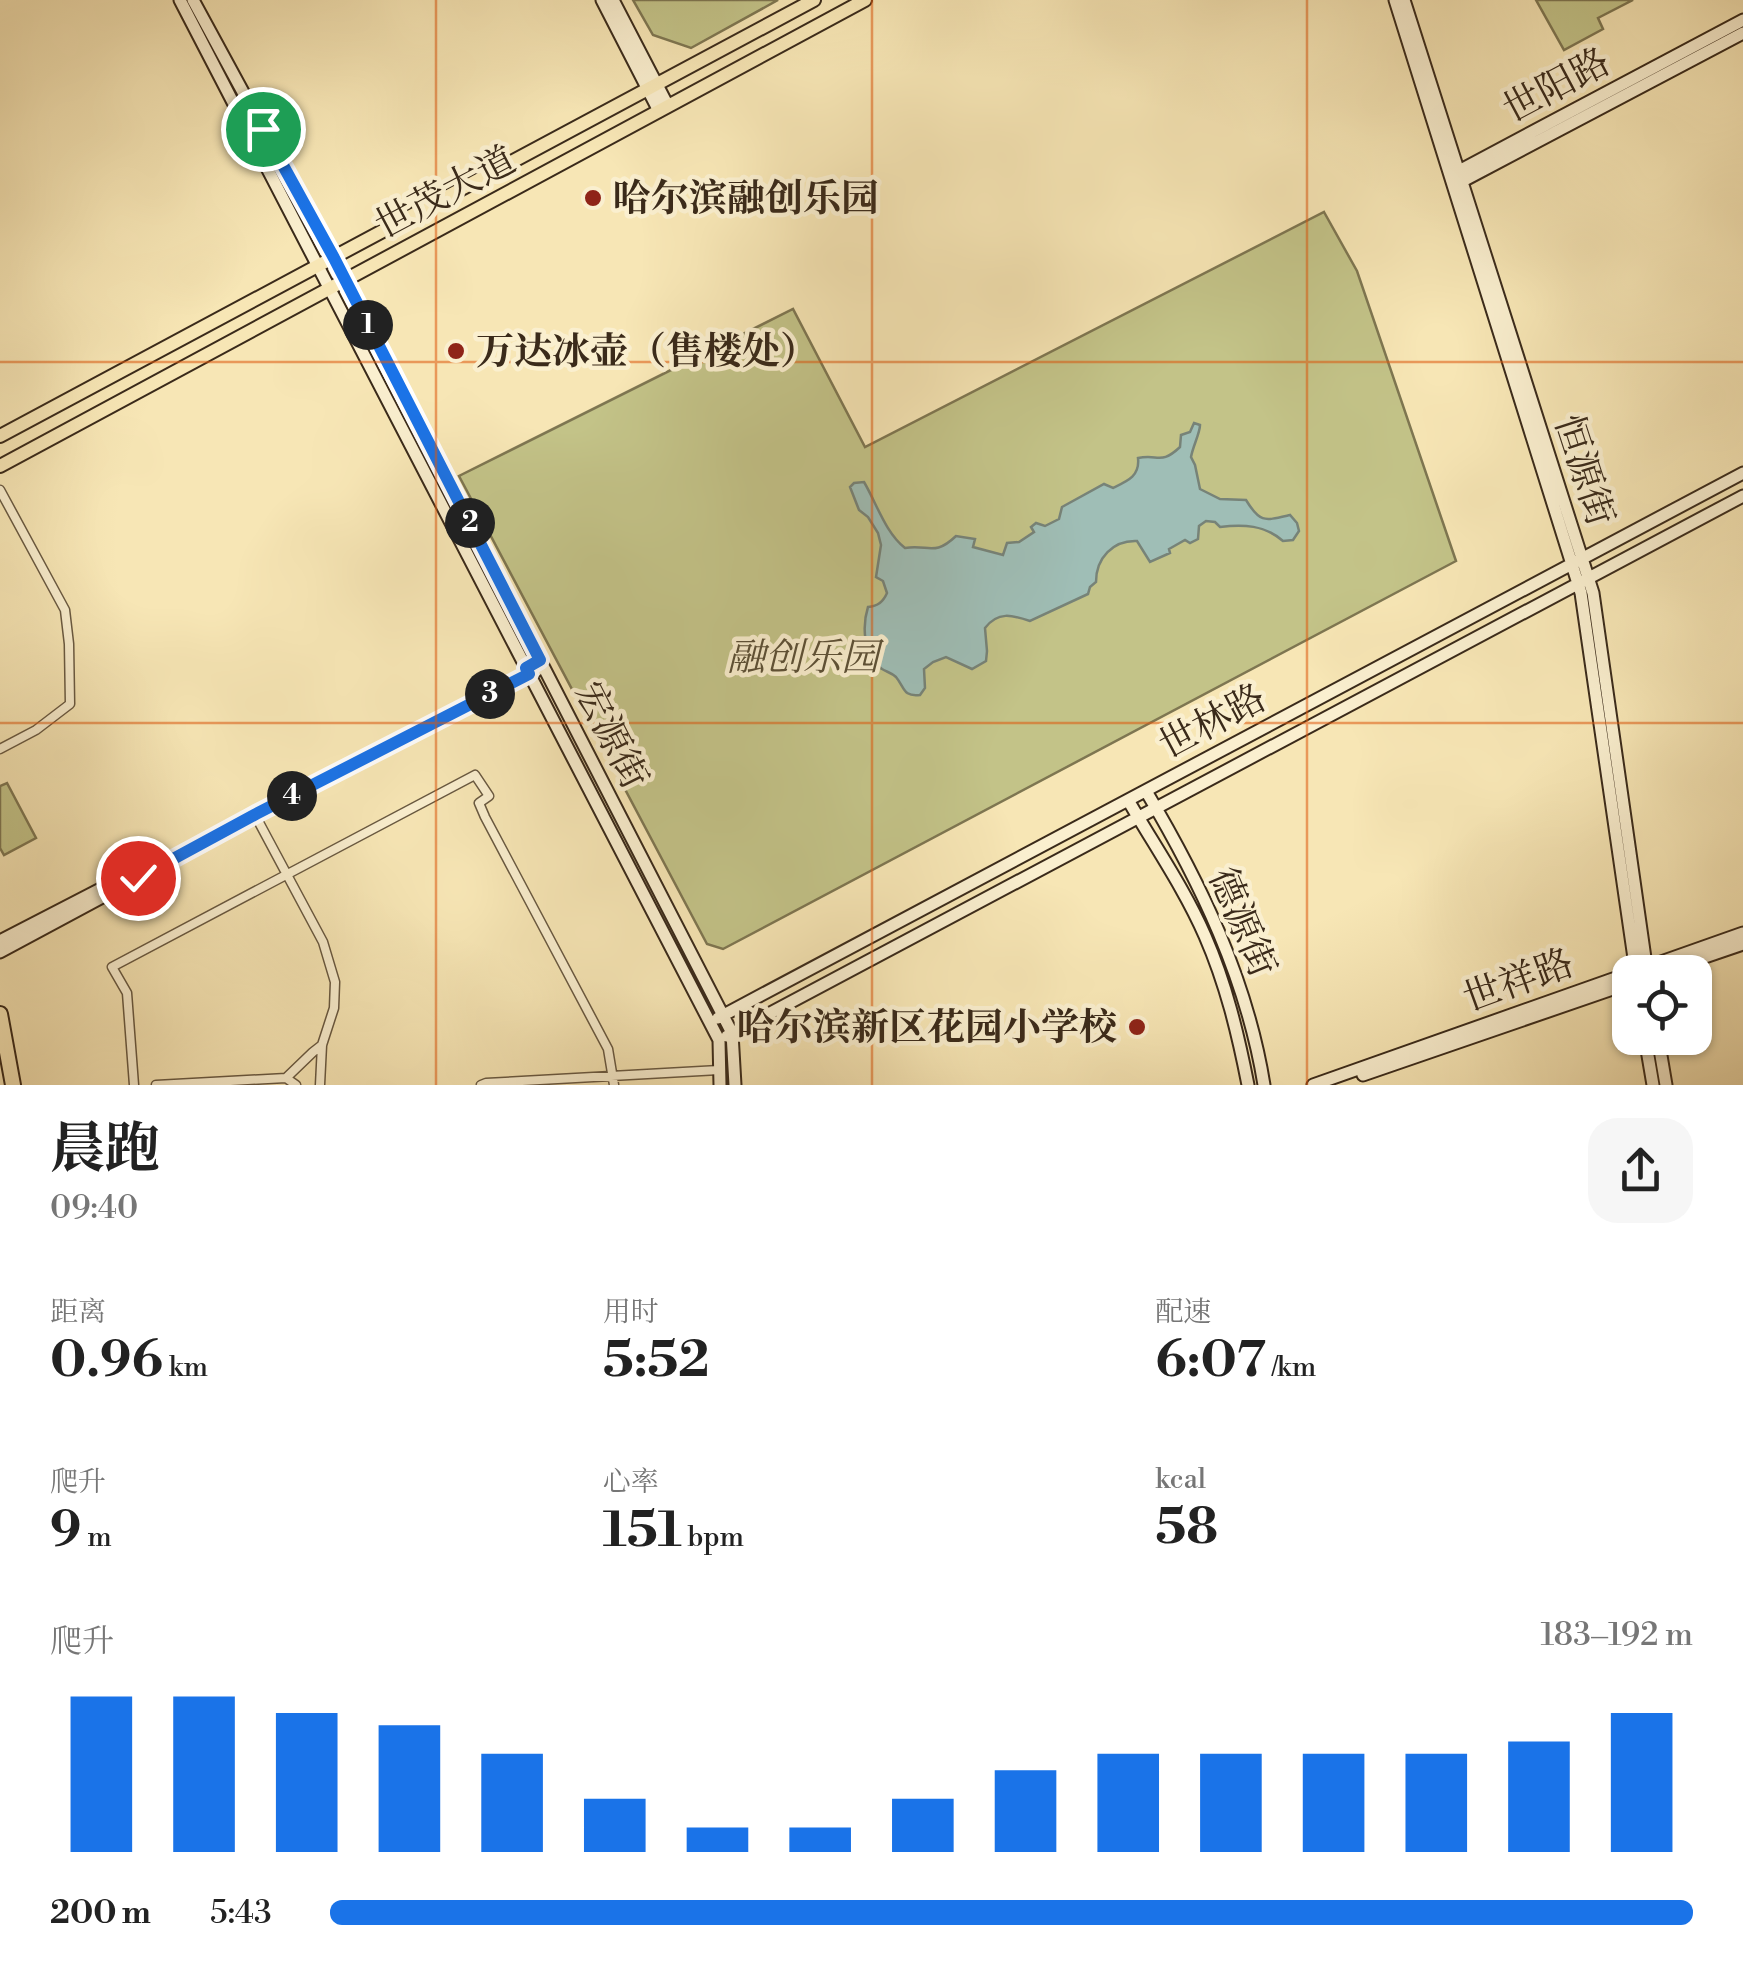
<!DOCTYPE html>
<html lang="zh">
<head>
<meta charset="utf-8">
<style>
  body { margin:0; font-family:"Libre Bodoni","Noto Serif SC",serif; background:#f6f6f6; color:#222; height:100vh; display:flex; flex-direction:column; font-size:38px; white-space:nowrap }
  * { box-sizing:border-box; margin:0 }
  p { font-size:32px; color:#767676 }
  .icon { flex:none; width:55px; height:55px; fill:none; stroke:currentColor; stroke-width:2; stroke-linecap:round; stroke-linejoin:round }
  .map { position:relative; height:1085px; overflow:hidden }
  .panel { display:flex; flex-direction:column; background:#fff; flex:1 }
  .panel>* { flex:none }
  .tools { position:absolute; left:1612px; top:955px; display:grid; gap:20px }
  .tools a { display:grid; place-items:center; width:100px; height:100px; border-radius:20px; background:#fff; box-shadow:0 2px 8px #0004; font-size:50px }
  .pin { position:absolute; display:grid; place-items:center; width:85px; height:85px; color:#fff; margin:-42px; border:5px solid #fff; border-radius:50%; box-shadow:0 2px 10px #0007 }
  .km { position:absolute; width:50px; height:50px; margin:-25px; border-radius:50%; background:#222; color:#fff; font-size:28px; line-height:50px; text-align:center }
  .round { display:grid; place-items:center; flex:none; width:105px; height:105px; border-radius:30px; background:#f6f6f6 }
  .headline { display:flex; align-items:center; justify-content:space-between; height:170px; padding:0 50px }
  h1 { font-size:55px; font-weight:700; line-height:75px }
  .figures { display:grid; grid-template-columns:repeat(3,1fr); gap:15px; height:170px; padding:10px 50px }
  .figures div { display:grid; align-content:center }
  .figures b { font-size:50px; font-weight:700 }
  .figures small { font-size:28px; font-weight:400 }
  .figures p { font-size:28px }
  .chart { height:280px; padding:20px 50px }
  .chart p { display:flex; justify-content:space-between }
  .chart svg { width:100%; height:180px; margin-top:10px; stroke:#1a73e8; stroke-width:6 }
  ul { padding:0 50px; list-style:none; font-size:32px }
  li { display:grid; grid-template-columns:160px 120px 1fr; align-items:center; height:75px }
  li i { height:25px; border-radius:12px; background:#1a73e8 }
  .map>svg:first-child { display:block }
</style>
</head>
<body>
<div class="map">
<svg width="1743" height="1085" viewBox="0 0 1743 1085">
  <rect width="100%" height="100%" fill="#f7e6b5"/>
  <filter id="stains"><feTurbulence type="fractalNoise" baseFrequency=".002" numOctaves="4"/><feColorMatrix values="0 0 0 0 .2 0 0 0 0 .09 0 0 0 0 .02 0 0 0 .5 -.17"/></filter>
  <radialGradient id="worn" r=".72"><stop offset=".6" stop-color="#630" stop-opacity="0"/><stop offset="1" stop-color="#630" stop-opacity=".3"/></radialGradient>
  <path fill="#c3c388" stroke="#7e7651" stroke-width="2.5" d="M 633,0 L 778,0 L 691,48 L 653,35 Z
    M 1536,0 L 1633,0 L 1598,18 L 1603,29 L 1564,50 Z
    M 1324,212 L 1357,271 L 1456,561 L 723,949 L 707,944 L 459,476 L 793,309 L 865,447 Z
    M 7,783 L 36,838 L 4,855 L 0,848 L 0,786 Z"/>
  <path fill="#9fbeb6" stroke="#778378" stroke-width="2.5" d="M 1194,423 L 1200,425 C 1200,433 1193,446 1191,457 L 1195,465 L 1200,489 L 1220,499 L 1246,500 C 1260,523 1264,521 1290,515 L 1297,523 L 1299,531 L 1293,540 L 1283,541 C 1265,525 1243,524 1220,527 L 1215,522 L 1206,521 L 1199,526 L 1198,539 L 1190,543 L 1185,540 L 1169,549 L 1170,553 L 1150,562 L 1137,541 C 1113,540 1096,558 1096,582 L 1090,587 L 1088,594 L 1030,621 C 1012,615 998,611 985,628 L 987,651 L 986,661 L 972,669 L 946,657 L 933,662 L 924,669 L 925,688 L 920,695 C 903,697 905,688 896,677 C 892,673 887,672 882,669 C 863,656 862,626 868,607 C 878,606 883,602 887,593 L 883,581 L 876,577 L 881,545 L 878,533 L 868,517 L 859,510 L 850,487 L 854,483 L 864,482 C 877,504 885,532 905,548 C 929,544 934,557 956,536 L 975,539 L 973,547 L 1003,555 L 1007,543 L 1019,542 L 1034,532 L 1031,527 L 1036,523 L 1045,526 L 1059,519 L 1062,507 L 1104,484 L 1113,488 C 1128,481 1140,476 1138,458 C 1159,454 1161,465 1180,447 L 1181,435 L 1190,432 Z"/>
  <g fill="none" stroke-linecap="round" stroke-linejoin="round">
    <g stroke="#695941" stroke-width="11">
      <path id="street" d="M 0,490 L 65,610 L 69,644 L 70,704 L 36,730 L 0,749
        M 255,815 L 323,942 L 335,982 L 334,1008 L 322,1045 L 320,1085
        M 286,1078 L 313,1052 L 322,1045
        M 134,1085 L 127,993 L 112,967 L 475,775 L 489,796 L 479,803 L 485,817 L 608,1049 L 614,1085
        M 156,1085 L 286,1078 L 296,1085
        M 481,1085 L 486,1083 L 719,1070"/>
    </g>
    <g stroke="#3a2a1a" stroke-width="15">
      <path id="secondary" d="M 180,0 L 719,1040 L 720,1085
        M 193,0 L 333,258 L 732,1033 L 735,1085
        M 602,0 L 659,111
        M 613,0 L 668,106
        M 1395,0 L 1581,593 L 1636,972
        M 1404,0 L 1593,593 L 1647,972
        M 1455,173 L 1743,20
        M 1457,184 L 1743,33
        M 1146,791 C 1200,882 1247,979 1264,1085
        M 1128,800 C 1154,845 1184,888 1205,936 C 1226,984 1238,1034 1248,1085
        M 0,941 L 124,877
        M 0,952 L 255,815 L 536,671
        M 1661,972 L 1743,944
        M 718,1018 L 1743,473
        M 727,1036 L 1743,496
        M 1645,1038 L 1653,1085
        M 1658,1038 L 1666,1085
        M 1363,1075 L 1630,983
        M 1313,1085 L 1743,933"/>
    </g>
    <g stroke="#3a2a1a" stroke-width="16">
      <path id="primary" d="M 0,436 L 814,0
        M 0,466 L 865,0"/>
    </g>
    <g stroke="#3a2a1a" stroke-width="18">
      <path id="highway" d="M 0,1014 L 13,1085"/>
    </g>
    <use href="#street" stroke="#faefcf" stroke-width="8"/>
    <use href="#secondary" stroke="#faefcf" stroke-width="11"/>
    <use href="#primary" stroke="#f7e6b5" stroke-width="12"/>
    <use href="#highway" stroke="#f7e6b5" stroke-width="14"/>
  </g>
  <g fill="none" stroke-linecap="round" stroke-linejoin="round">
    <g stroke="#fff" stroke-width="20">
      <path id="route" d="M 138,878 L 256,814 L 529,674 L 526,668 L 540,660 L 334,258 L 263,129"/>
    </g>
    <use href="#route" stroke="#1a73e8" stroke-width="12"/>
  </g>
  <path fill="none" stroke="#df570d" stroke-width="2.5" stroke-opacity="0.55" d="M 436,0 L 436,1085M 872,0 L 872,1085M 1307,0 L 1307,1085M 0,362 L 1743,362M 0,723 L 1743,723"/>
  <g fill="#8f2418" stroke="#faefcf" stroke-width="4">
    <circle cx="593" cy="198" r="10"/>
    <circle cx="456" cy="351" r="10"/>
    <circle cx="1137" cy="1027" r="10"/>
  </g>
  <g text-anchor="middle" stroke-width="9" stroke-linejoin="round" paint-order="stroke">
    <g font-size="38" fill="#3a2a1a" stroke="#faefcf">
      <text transform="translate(1556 85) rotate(-28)" y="13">世阳路</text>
      <text transform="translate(445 192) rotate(-28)" y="13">世茂大道</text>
      <text transform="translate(1585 470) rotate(72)" y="13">恒源街</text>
      <text transform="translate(1212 721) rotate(-28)" y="13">世林路</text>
      <text transform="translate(612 735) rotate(63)" y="13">宏源街</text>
      <text transform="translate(1243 922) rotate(67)" y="13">德源街</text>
      <text transform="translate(1518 980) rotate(-20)" y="13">世祥路</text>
    </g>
    <g font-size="38" font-weight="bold" fill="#3a2a1a" stroke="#faefcf" text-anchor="start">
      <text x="613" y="211">哈尔滨融创乐园</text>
      <text x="476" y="364">万达冰壶（售楼处）</text>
      <text x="1117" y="1040" text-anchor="end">哈尔滨新区花园小学校</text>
    </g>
    <g font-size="38" font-style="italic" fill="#5c5036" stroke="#faefcf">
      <text x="803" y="670">融创乐园</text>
    </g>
  </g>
  <rect width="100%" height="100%" filter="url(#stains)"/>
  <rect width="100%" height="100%" fill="url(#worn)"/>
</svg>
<div class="tools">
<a><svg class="icon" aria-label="locate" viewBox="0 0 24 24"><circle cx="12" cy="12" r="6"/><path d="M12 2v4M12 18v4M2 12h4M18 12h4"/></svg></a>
</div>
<div class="pin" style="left:263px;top:129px;background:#1e9e55"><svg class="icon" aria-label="arrive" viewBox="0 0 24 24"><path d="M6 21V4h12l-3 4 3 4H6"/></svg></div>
<div class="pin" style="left:138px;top:878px;background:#d93025"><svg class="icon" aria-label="check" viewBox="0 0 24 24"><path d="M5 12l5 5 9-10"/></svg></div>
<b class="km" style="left:368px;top:325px">1</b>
<b class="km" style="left:470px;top:523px">2</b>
<b class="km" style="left:490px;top:694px">3</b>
<b class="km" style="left:292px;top:796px">4</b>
</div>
<section class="panel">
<div class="headline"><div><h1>晨跑</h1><p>09:40</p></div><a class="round"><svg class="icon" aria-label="share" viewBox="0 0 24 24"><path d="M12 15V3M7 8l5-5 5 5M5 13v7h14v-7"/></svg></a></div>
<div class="figures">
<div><p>距离</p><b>0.96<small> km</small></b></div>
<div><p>用时</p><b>5:52</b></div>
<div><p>配速</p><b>6:07<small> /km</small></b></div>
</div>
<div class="figures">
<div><p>爬升</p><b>9<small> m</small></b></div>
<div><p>心率</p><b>151<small> bpm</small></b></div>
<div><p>kcal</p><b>58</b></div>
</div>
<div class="chart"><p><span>爬升</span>183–192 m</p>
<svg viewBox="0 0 160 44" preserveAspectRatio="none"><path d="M5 44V6M15 44V6M25 44V10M35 44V13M45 44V20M55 44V31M65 44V38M75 44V38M85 44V31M95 44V24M105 44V20M115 44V20M125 44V20M135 44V20M145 44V17M155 44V10"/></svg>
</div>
<ul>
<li><b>200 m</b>5:43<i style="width:100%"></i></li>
</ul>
</section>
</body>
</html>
